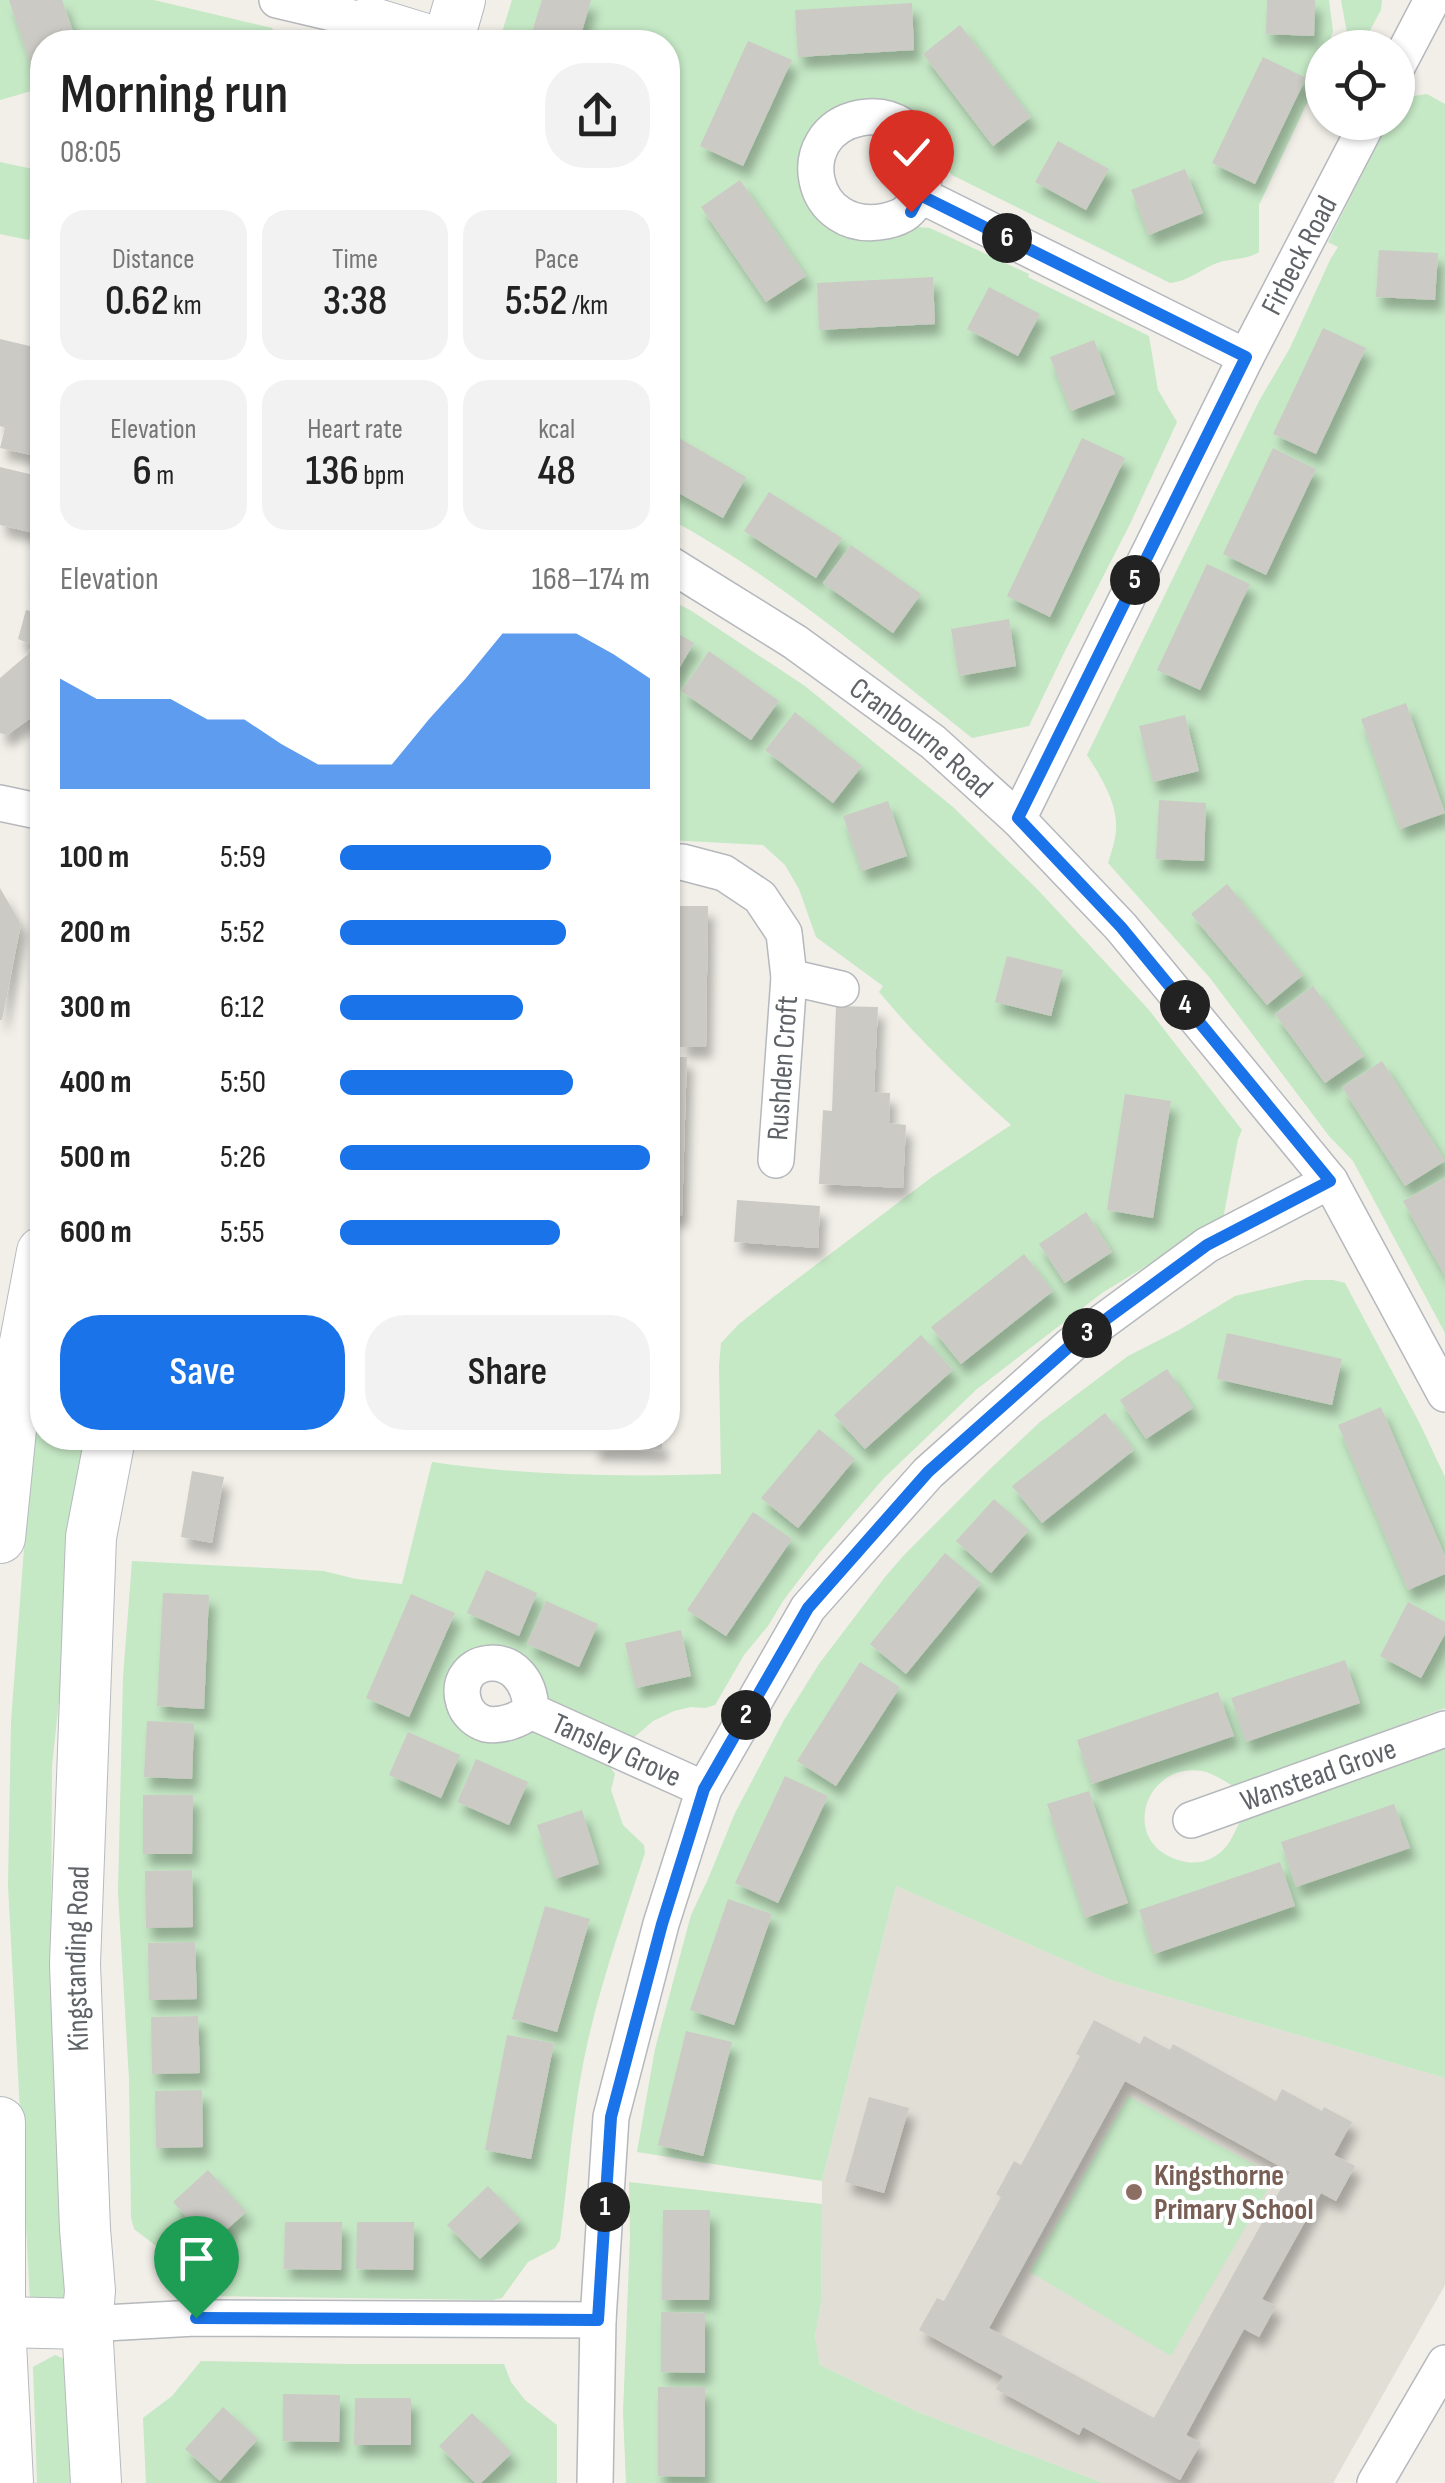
<!DOCTYPE html>
<html lang="en">
<head>
<meta charset="utf-8">
<style>
  body { margin:0; font-family:"Sofia Sans Condensed",sans-serif; background:#f2f2f2; color:#222; height:100vh; display:flex; flex-direction:column; font-size:38px; white-space:nowrap }
  * { box-sizing:border-box; margin:0 }
  p { font-size:32px; color:#767676 }
  .icon { flex:none; width:55px; height:55px; fill:none; stroke:currentColor; stroke-width:2; stroke-linecap:round; stroke-linejoin:round }
  .map { position:relative; flex:1; overflow:hidden }
  .panel { position:absolute; left:30px; top:30px; width:650px; height:1420px; display:flex; flex-direction:column; background:#fff; border-radius:40px; box-shadow:0 2px 8px #0004 }
  .panel>* { flex:none }
  .buttons { position:absolute; left:1305px; top:30px; display:grid; gap:20px }
  .buttons a { display:grid; place-items:center; width:110px; height:110px; border-radius:50%; background:#fff; box-shadow:0 2px 8px #0004; font-size:50px }
  .pin { position:absolute; display:grid; place-items:center; width:85px; height:85px; color:#fff; margin:-102px -42px; border-radius:50% 50% 50% 0; rotate:-45deg; box-shadow:0 0 10px #0007 }
  .pin .icon { rotate:45deg }
  .km { position:absolute; width:50px; height:50px; margin:-25px; border-radius:50%; background:#222; color:#fff; font-size:28px; line-height:50px; text-align:center }
  .round { display:grid; place-items:center; flex:none; width:105px; height:105px; border-radius:40px; background:#f2f2f2 }
  .overview { display:flex; align-items:center; justify-content:space-between; height:170px; padding:0 30px }
  h1 { font-size:55px; font-weight:600; line-height:75px }
  .stats { display:grid; grid-template-columns:repeat(3,1fr); gap:15px; height:170px; padding:10px 30px }
  .stats div { display:grid; align-content:center; border-radius:25px; background:#f2f2f2; text-align:center }
  .stats b { font-size:42px; font-weight:600 }
  .stats small { font-size:28px; font-weight:400 }
  .stats p { font-size:28px }
  .chart { height:280px; padding:20px 30px }
  .chart p { display:flex; justify-content:space-between }
  .chart svg { width:100%; height:180px; margin-top:10px; fill:#1a73e8; opacity:.7 }
  .cta { display:flex; gap:20px; margin-top:auto; padding:20px 30px }
  .cta a { flex:1; height:115px; border-radius:40px; background:#1a73e8; color:#fff; font-size:40px; font-weight:600; line-height:115px; text-align:center }
  .cta a+a { background:#f2f2f2; color:#222 }
  ul { padding:0 30px; list-style:none; font-size:32px }
  li { display:grid; grid-template-columns:160px 120px 1fr; align-items:center; height:75px }
  li i { height:25px; border-radius:12px; background:#1a73e8 }
  .map>svg:first-child { display:block }
</style>
</head>
<body>
<div class="map">
<svg width="1445" height="2483" viewBox="0 0 1445 2483">
  <defs>
    <filter id="shadow"><feDropShadow dx="6" dy="11" stdDeviation="5" flood-color="#0004"/></filter>
  </defs>
  <rect width="100%" height="100%" fill="#f1efe8"/>
  <path fill="#e1ded6" d="M 896,1886 L 1110,1980 L 1445,2078 L 1445,2285 L 1333,2483 L 1103,2483 L 918,2412 L 820,2365 L 815,2336 L 821,2303 L 822,2181 Z"/>
  <path fill="#c5e8c5" d="M 0,0 L 154,0 L 272,28 L 279,42 L 42,42 L 42,88 L 0,100 Z
    M 512,0 L 1329,0 L 1333,31 L 1328,47 L 1322,48 L 1321,73 L 1259,205 L 1259,252 C 1247,260 1231,258 1217,263 C 1201,269 1187,282 1170,283 L 952,175 L 945,166 L 942,154 L 924,127 L 821,122 L 846,232 L 875,240 L 918,227 L 930,228 L 1029,274 L 1028,277 L 1149,336 L 1158,390 L 1177,422 L 1129,526 L 1066,649 L 1029,726 L 972,738 C 874,660 778,577 668,518 L 668,42 L 499,42 Z
    M 1341,0 L 1382,0 L 1381,10 L 1361,47 L 1347,33 Z
    M 1427,94 L 1445,104 L 1445,1333 L 1353,1161 L 1329,1136 L 1210,978 L 1108,863 C 1111,853 1115,842 1116,831 C 1118,803 1101,777 1087,755 L 1259,401 L 1290,348 L 1330,260 L 1338,247 L 1328,242 L 1388,123 L 1398,122 L 1398,107 L 1407,97 Z
    M 0,162 L 42,171 L 42,181 L 29,240 L 0,234 Z
    M 668,599 L 690,610 L 805,686 L 953,807 L 1038,890 L 1105,962 L 1149,1010 L 1242,1130 L 1238,1139 L 1223,1219 L 1102,1293 L 977,1389 L 884,1478 L 820,1552 L 783,1601 L 768,1626 L 744,1655 L 715,1705 L 705,1708 L 691,1707 L 674,1711 L 653,1721 L 631,1740 L 539,1697 L 517,1654 L 452,1698 L 526,1724 L 610,1766 L 615,1774 L 611,1790 L 623,1825 L 644,1845 L 645,1853 C 625,1913 604,1973 589,2036 C 573,2103 569,2172 560,2240 L 555,2248 L 528,2262 L 502,2298 L 492,2300 L 208,2296 L 197,2293 L 178,2263 L 134,2229 L 131,2217 L 129,2079 L 118,1892 L 123,1677 L 132,1561 L 324,1571 L 356,1579 L 402,1584 L 432,1462 C 527,1476 625,1477 721,1474 L 719,1366 L 721,1343 L 739,1324 L 772,1298 L 932,1177 L 1011,1125 C 965,1084 919,1040 879,992 L 883,986 L 816,937 L 799,889 L 785,865 L 763,845 L 668,840 Z
    M 1305,1280 L 1333,1280 L 1345,1283 L 1420,1424 L 1445,1477 L 1445,1708 L 1315,1757 L 1260,1775 L 1236,1788 C 1226,1782 1213,1773 1202,1771 C 1142,1762 1119,1846 1182,1861 C 1198,1865 1212,1861 1224,1849 C 1233,1840 1236,1826 1244,1816 L 1445,1743 L 1445,2078 L 1110,1980 L 896,1886 L 822,2181 L 637,2152 L 655,2049 L 691,1915 L 708,1879 L 735,1813 L 784,1720 L 819,1664 L 885,1577 L 905,1554 L 989,1470 L 1040,1422 L 1128,1356 L 1179,1330 L 1235,1296 Z
    M 42,1389 L 42,1438 L 87,1438 L 52,1766 L 51,1952 L 70,2294 L 49,2307 L 30,2301 L 8,1885 L 11,1722 L 30,1468 Z
    M 1128,2096 L 1275,2176 L 1171,2356 L 1030,2272 Z
    M 629,2182 L 822,2204 L 821,2303 L 815,2336 L 820,2365 L 918,2412 L 1103,2483 L 626,2483 L 623,2413 L 630,2237 Z
    M 55,2355 L 76,2364 L 81,2483 L 37,2483 L 33,2367 Z
    M 201,2361 L 350,2364 L 504,2364 L 511,2382 L 525,2400 L 557,2425 L 557,2483 L 146,2483 L 143,2418 L 172,2396 Z"/>
  <path fill="#cccac5" fill-rule="evenodd" filter="url(#shadow)" d="M 9,0 L 62,0 L 77,42 L 42,42 L 42,81 L 37,83 Z
    M 542,0 L 591,0 L 579,42 L 529,42 Z
    M 1267,0 L 1315,0 L 1314,36 L 1266,34 Z
    M 912,3 L 914,50 L 798,57 L 795,10 Z
    M 960,25 L 1031,117 L 993,146 L 923,54 Z
    M 748,41 L 792,60 L 743,166 L 700,146 Z
    M 1263,57 L 1306,78 L 1255,184 L 1212,163 Z
    M 1058,141 L 1109,169 L 1086,210 L 1035,182 Z
    M 1185,169 L 1203,213 L 1149,235 L 1131,190 Z
    M 740,180 L 806,276 L 766,302 L 701,207 Z
    M 1379,250 L 1438,253 L 1435,300 L 1376,297 Z
    M 933,277 L 935,324 L 819,330 L 817,283 Z
    M 989,287 L 1040,314 L 1018,356 L 967,329 Z
    M 1323,328 L 1366,348 L 1316,454 L 1273,434 Z
    M 0,339 L 42,349 L 42,445 L 40,457 L 0,448 L 5,428 L 0,426 Z
    M 1094,340 L 1115,394 L 1071,411 L 1050,357 Z
    M 672,434 L 746,477 L 723,518 L 668,487 L 668,442 Z
    M 1082,438 L 1125,458 L 1050,617 L 1007,596 Z
    M 1273,448 L 1316,469 L 1266,575 L 1223,554 Z
    M 0,467 L 42,477 L 42,535 L 0,525 Z
    M 769,492 L 842,538 L 816,578 L 744,531 Z
    M 851,545 L 921,594 L 893,633 L 823,583 Z
    M 38,548 L 42,549 L 42,586 L 31,582 Z
    M 1207,564 L 1250,584 L 1200,690 L 1157,670 Z
    M 26,610 L 42,614 L 42,710 L 7,735 L 0,733 L 0,678 L 28,654 L 32,645 L 18,639 Z
    M 1009,619 L 1016,666 L 959,676 L 951,629 Z
    M 668,628 L 694,643 L 670,684 L 668,683 Z
    M 709,651 L 779,701 L 751,740 L 681,691 Z
    M 1406,703 L 1445,813 L 1400,829 L 1361,719 Z
    M 795,712 L 862,766 L 833,803 L 765,750 Z
    M 1185,715 L 1199,771 L 1153,782 L 1139,726 Z
    M 1159,800 L 1206,803 L 1204,861 L 1156,859 Z
    M 888,801 L 907,856 L 862,871 L 843,816 Z
    M 1227,884 L 1303,975 L 1267,1005 L 1191,914 Z
    M 0,888 L 21,924 L 2,1020 L 0,1020 Z
    M 680,906 L 708,906 L 706,1047 L 680,1047 Z
    M 1007,956 L 1063,970 L 1051,1016 L 995,1002 Z
    M 1313,986 L 1364,1056 L 1325,1083 L 1275,1014 Z
    M 836,1006 L 878,1007 L 874,1092 L 890,1093 L 889,1123 L 906,1125 L 903,1188 L 819,1184 L 823,1110 L 832,1111 Z
    M 668,1057 L 687,1057 L 682,1216 L 668,1216 Z
    M 1382,1061 L 1445,1161 L 1405,1186 L 1342,1087 Z
    M 1125,1094 L 1171,1101 L 1153,1218 L 1107,1210 Z
    M 1445,1178 L 1445,1276 L 1403,1201 Z
    M 737,1200 L 820,1206 L 818,1248 L 734,1242 Z
    M 1086,1212 L 1112,1252 L 1065,1283 L 1039,1244 Z
    M 1024,1254 L 1053,1291 L 961,1364 L 931,1327 Z
    M 1227,1333 L 1342,1359 L 1332,1405 L 1217,1379 Z
    M 921,1335 L 953,1370 L 865,1449 L 834,1415 Z
    M 1167,1369 L 1193,1408 L 1146,1439 L 1120,1400 Z
    M 1381,1407 L 1445,1556 L 1445,1574 L 1408,1590 L 1338,1425 Z
    M 1105,1413 L 1134,1450 L 1042,1523 L 1012,1486 Z
    M 819,1429 L 855,1459 L 798,1528 L 761,1498 Z
    M 594,1438 L 662,1438 L 662,1451 L 593,1450 Z
    M 192,1471 L 224,1477 L 212,1543 L 181,1537 Z
    M 994,1499 L 1029,1530 L 991,1573 L 956,1541 Z
    M 753,1512 L 792,1539 L 726,1636 L 687,1610 Z
    M 945,1553 L 981,1583 L 906,1674 L 870,1644 Z
    M 486,1570 L 537,1593 L 519,1636 L 467,1613 Z
    M 163,1593 L 209,1595 L 204,1709 L 157,1706 Z
    M 411,1594 L 455,1613 L 409,1717 L 366,1698 Z
    M 546,1601 L 598,1624 L 579,1667 L 527,1644 Z
    M 1408,1602 L 1445,1622 L 1445,1634 L 1421,1678 L 1380,1656 Z
    M 681,1630 L 691,1676 L 636,1688 L 625,1643 Z
    M 1345,1660 L 1360,1703 L 1246,1742 L 1231,1698 Z
    M 860,1662 L 900,1687 L 836,1786 L 797,1761 Z
    M 1218,1692 L 1234,1736 L 1092,1784 L 1077,1740 Z
    M 147,1721 L 194,1723 L 192,1779 L 144,1777 Z
    M 408,1732 L 460,1755 L 441,1798 L 389,1775 Z
    M 476,1759 L 528,1782 L 509,1825 L 457,1802 Z
    M 785,1776 L 828,1796 L 778,1903 L 735,1883 Z
    M 1089,1791 L 1128,1903 L 1085,1918 L 1047,1804 Z
    M 143,1795 L 193,1795 L 192,1854 L 143,1854 Z
    M 1394,1804 L 1410,1848 L 1296,1887 L 1281,1842 Z
    M 582,1810 L 599,1864 L 555,1879 L 537,1825 Z
    M 1280,1862 L 1295,1906 L 1154,1954 L 1139,1910 Z
    M 192,1870 L 193,1927 L 146,1928 L 145,1871 Z
    M 728,1899 L 772,1914 L 734,2025 L 690,2010 Z
    M 545,1906 L 590,1919 L 557,2032 L 512,2019 Z
    M 195,1942 L 197,1999 L 149,2000 L 148,1943 Z
    M 198,2016 L 200,2073 L 152,2074 L 151,2017 Z
    M 1094,2020 L 1140,2044 L 1144,2036 L 1170,2050 L 1173,2044 L 1276,2101 L 1282,2089 L 1322,2111 L 1324,2107 L 1352,2122 L 1334,2155 L 1355,2166 L 1336,2201 L 1321,2193 L 1262,2299 L 1276,2306 L 1259,2337 L 1244,2329 L 1186,2435 L 1201,2443 L 1180,2480 L 1083,2427 L 1079,2435 L 996,2389 L 1003,2376 L 919,2330 L 937,2298 L 944,2301 L 1001,2197 L 996,2194 L 1014,2161 L 1021,2165 L 1080,2056 L 1076,2054 ZM 1125,2081 L 1290,2172 L 1154,2418 L 989,2328 Z
    M 686,2031 L 732,2042 L 703,2156 L 658,2145 Z
    M 507,2035 L 554,2043 L 531,2159 L 485,2150 Z
    M 202,2090 L 203,2147 L 156,2148 L 155,2091 Z
    M 869,2097 L 909,2108 L 884,2193 L 845,2182 Z
    M 208,2170 L 246,2212 L 211,2244 L 173,2202 Z
    M 488,2186 L 521,2220 L 480,2259 L 447,2225 Z
    M 663,2210 L 710,2210 L 709,2300 L 662,2300 Z
    M 285,2222 L 342,2222 L 341,2270 L 284,2269 Z
    M 357,2222 L 414,2222 L 413,2270 L 356,2269 Z
    M 661,2312 L 705,2313 L 705,2373 L 661,2372 Z
    M 658,2387 L 705,2387 L 705,2477 L 658,2476 Z
    M 283,2394 L 340,2395 L 339,2442 L 283,2441 Z
    M 355,2398 L 411,2398 L 411,2445 L 354,2445 Z
    M 223,2407 L 258,2439 L 220,2481 L 185,2449 Z
    M 472,2413 L 512,2453 L 481,2483 L 475,2483 L 439,2446 Z"/>
  <g fill="none" stroke-linecap="round" stroke-linejoin="round">
    <g stroke="#b5b8bc" stroke-width="38">
      <g id="street">
        <path d="M 277,0 L 370,22"/>
        <path d="M 1398,65 L 1432,0"/>
        <path d="M 920,195 C 911,211 904,217 886,221 C 808,237 789,132 860,118 C 892,112 923,131 926,165 C 926,174 922,186 920,195 L 1246,357"/>
        <path id="s1" d="M 668,563 L 795,642 L 933,742 L 1018,819 L 1121,927 L 1330,1181 L 1445,1394"/>
        <path d="M 0,803 L 42,812"/>
        <path id="s2" d="M 1018,819 L 1246,357 L 1368,122"/>
        <path d="M 668,863 L 682,862 L 724,873 L 760,897 L 784,933 L 789,977 L 776,1160"/>
        <path d="M 789,977 L 841,989"/>
        <path id="s3" d="M 531,1711 C 519,1720 501,1727 486,1724 C 476,1721 467,1713 464,1703 C 449,1655 529,1642 531,1711 L 704,1789"/>
        <path id="s4" d="M 1191,1820 L 1445,1729"/>
        <path d="M 87,2324 L 195,2318 L 598,2320"/>
        <path d="M 595,2483 L 598,2320 L 611,2117 L 661,1924 L 704,1789 L 808,1608 L 928,1473 L 1071,1345 L 1207,1245 L 1330,1181"/>
        <path d="M 1375,2483 L 1445,2363"/>
      </g>
    </g>
    <g stroke="#b6babf" stroke-width="52">
      <g id="secondary">
        <path d="M 370,22 L 435,42"/>
        <path d="M 448,42 L 460,0"/>
        <path d="M 0,1538 L 14,1400 L 42,1252"/>
        <path d="M 0,2122 L 0,2322 L 8,2483"/>
        <path d="M 0,2322 L 87,2324"/>
        <path id="s5" d="M 96,2483 L 87,2324 L 90,2291 L 85,2229 L 75,1964 L 91,1537 L 110,1438"/>
      </g>
    </g>
    <use href="#street" stroke="#fff" stroke-width="35"/>
    <use href="#secondary" stroke="#fff" stroke-width="50"/>
  </g>
  <g fill="none" stroke-linecap="round" stroke-linejoin="round">
    <g stroke="#fff" stroke-width="20">
      <path id="route" d="M 196,2318 L 598,2320 L 611,2117 L 662,1924 L 704,1789 L 808,1608 L 928,1472 L 1071,1345 L 1207,1245 L 1330,1181 L 1121,927 L 1018,818 L 1246,357 L 920,195 L 911,212"/>
    </g>
    <use href="#route" stroke="#1a73e8" stroke-width="12"/>
  </g>
  <circle fill="#8d6e63" stroke="#fff" stroke-width="4" cx="1134" cy="2192" r="10"/>
  <g text-anchor="middle" stroke-width="8" stroke-linejoin="round" paint-order="stroke">
    <g font-size="30" fill="#5f6368" stroke="#fff">
      <text dy="10" stroke="none"><textPath href="#s2" startOffset="630">Firbeck Road</textPath></text>
      <text dy="10" stroke="none"><textPath href="#s1" startOffset="308">Cranbourne Road</textPath></text>
      <text transform="translate(782 1068) rotate(-86)" y="10">Rushden Croft</text>
      <text dy="10" stroke="none"><textPath href="#s3" startOffset="300">Tansley Grove</textPath></text>
      <text dy="10" stroke="none"><textPath href="#s4" startOffset="135">Wanstead Grove</textPath></text>
      <text dy="10" stroke="none"><textPath href="#s5" startOffset="525">Kingstanding Road</textPath></text>
    </g>
    <g font-size="30" font-weight="bold" fill="#785e54" stroke="#fff" text-anchor="start">
      <text x="1154" y="2185">Kingsthorne<tspan x="1154" dy="34">Primary School</tspan></text>
    </g>
  </g>
</svg>
<div class="buttons">
<a><svg class="icon" aria-label="locate" viewBox="0 0 24 24"><circle cx="12" cy="12" r="6"/><path d="M12 2v4M12 18v4M2 12h4M18 12h4"/></svg></a>
</div>
<div class="pin" style="left:196px;top:2318px;background:#1e9e55"><svg class="icon" aria-label="arrive" viewBox="0 0 24 24"><path d="M6 21V4h12l-3 4 3 4H6"/></svg></div>
<div class="pin" style="left:911px;top:212px;background:#d93025"><svg class="icon" aria-label="check" viewBox="0 0 24 24"><path d="M5 12l5 5 9-10"/></svg></div>
<b class="km" style="left:605px;top:2207px">1</b>
<b class="km" style="left:746px;top:1715px">2</b>
<b class="km" style="left:1087px;top:1333px">3</b>
<b class="km" style="left:1185px;top:1005px">4</b>
<b class="km" style="left:1135px;top:580px">5</b>
<b class="km" style="left:1007px;top:238px">6</b>
<section class="panel">
<div class="overview"><div><h1>Morning run</h1><p>08:05</p></div><a class="round"><svg class="icon" aria-label="share" viewBox="0 0 24 24"><path d="M12 15V3M7 8l5-5 5 5M5 13v7h14v-7"/></svg></a></div>
<div class="stats">
<div><p>Distance</p><b>0.62<small> km</small></b></div>
<div><p>Time</p><b>3:38</b></div>
<div><p>Pace</p><b>5:52<small> /km</small></b></div>
</div>
<div class="stats">
<div><p>Elevation</p><b>6<small> m</small></b></div>
<div><p>Heart rate</p><b>136<small> bpm</small></b></div>
<div><p>kcal</p><b>48</b></div>
</div>
<div class="chart"><p><span>Elevation</span>168–174 m</p>
<svg viewBox="0 0 160 44" preserveAspectRatio="none"><path d="M0 44V17L10 22L20 22L30 22L40 27L50 27L60 33L70 38L80 38L90 38L100 27L110 17L120 6L130 6L140 6L150 11L160 17V44z"/></svg>
</div>
<ul>
<li><b>100 m</b>5:59<i style="width:68%"></i></li>
<li><b>200 m</b>5:52<i style="width:73%"></i></li>
<li><b>300 m</b>6:12<i style="width:59%"></i></li>
<li><b>400 m</b>5:50<i style="width:75%"></i></li>
<li><b>500 m</b>5:26<i style="width:100%"></i></li>
<li><b>600 m</b>5:55<i style="width:71%"></i></li>
</ul>
<div class="cta"><a>Save</a><a>Share</a></div>
</section>
</div>
</body>
</html>
